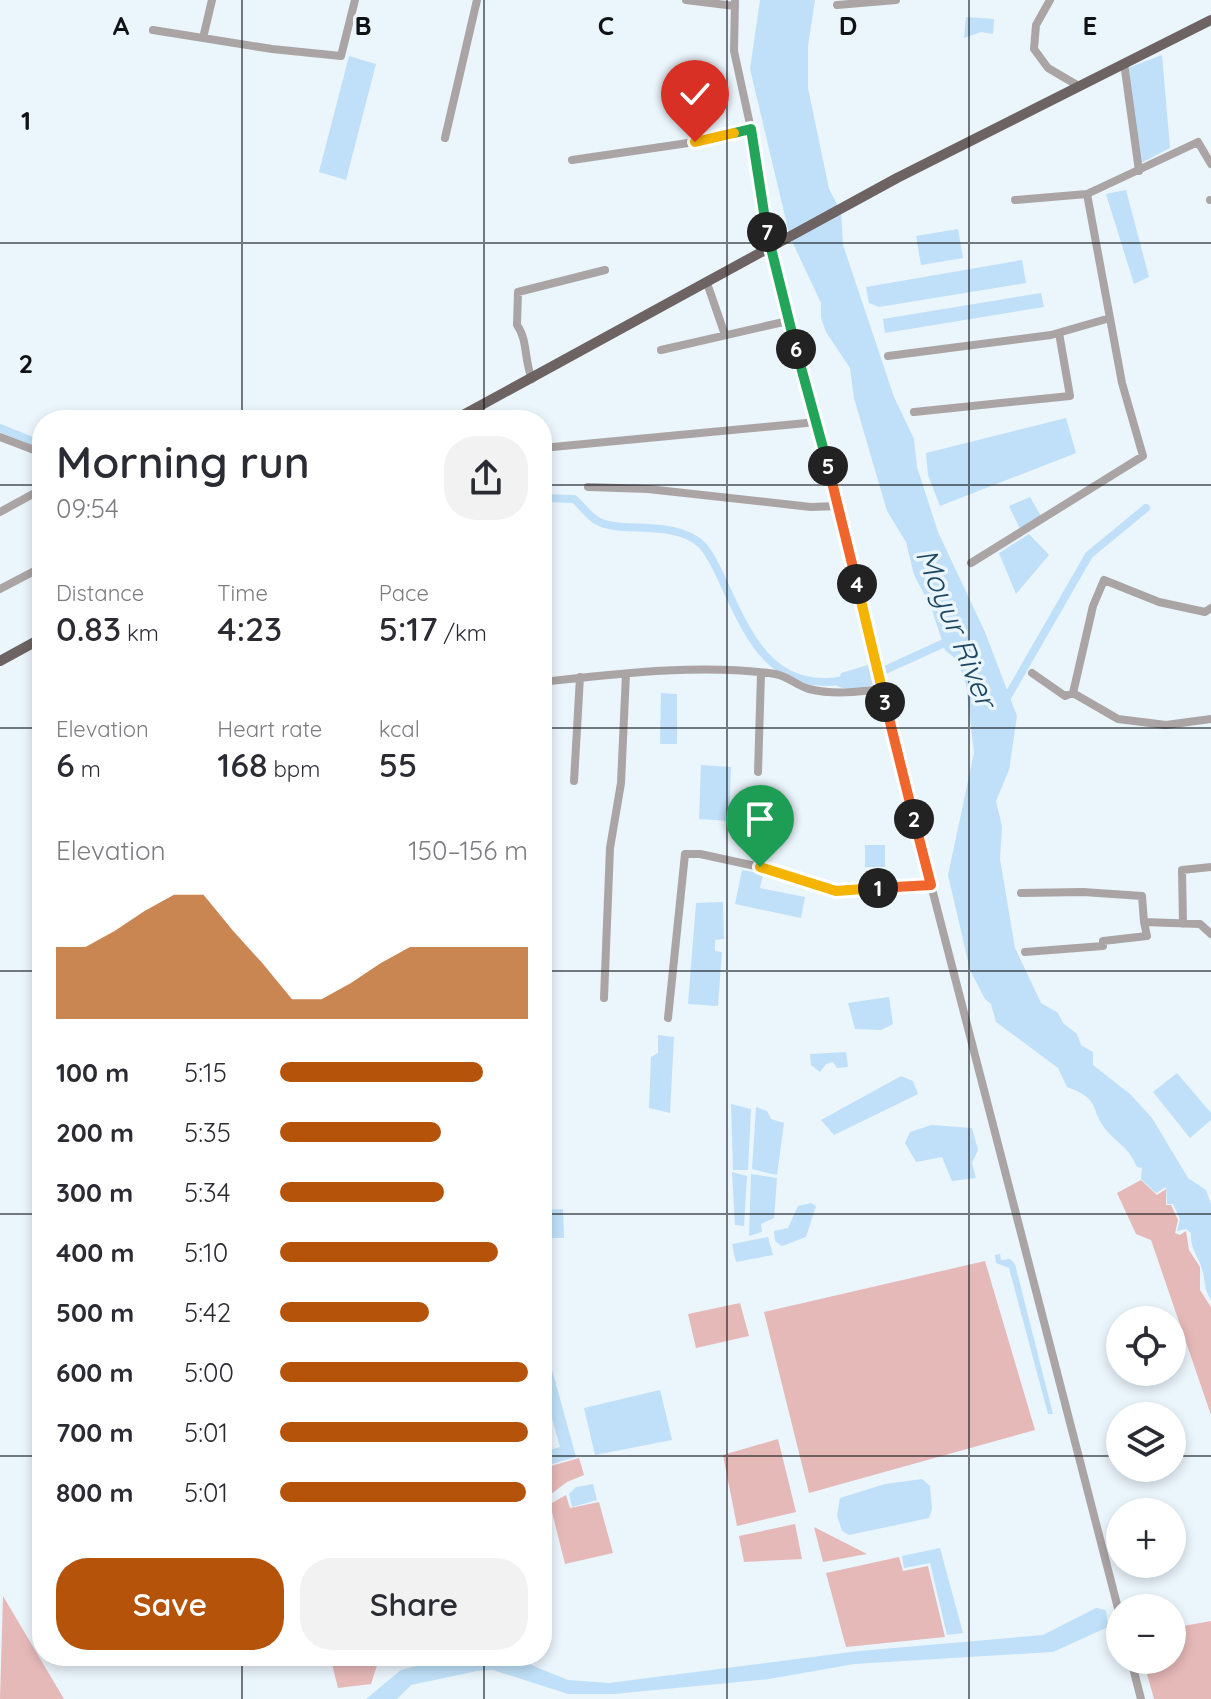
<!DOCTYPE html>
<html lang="en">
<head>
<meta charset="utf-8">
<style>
  body { margin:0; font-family:Quicksand,sans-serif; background:#f2f2f3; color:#2b2b33; height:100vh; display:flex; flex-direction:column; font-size:30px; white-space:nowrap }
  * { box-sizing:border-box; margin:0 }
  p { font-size:26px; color:#7c7c81 }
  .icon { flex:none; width:44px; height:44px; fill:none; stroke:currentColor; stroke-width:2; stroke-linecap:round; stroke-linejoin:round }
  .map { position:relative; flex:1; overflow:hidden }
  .panel { position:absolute; left:32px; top:410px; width:520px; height:1256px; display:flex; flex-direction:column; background:#fff; border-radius:32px; box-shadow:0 4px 12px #0003 }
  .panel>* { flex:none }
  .fabs { position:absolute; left:1106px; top:1306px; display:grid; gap:16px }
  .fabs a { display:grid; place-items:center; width:80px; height:80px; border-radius:50%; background:#fff; box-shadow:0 4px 12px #0003; font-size:40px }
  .pin { position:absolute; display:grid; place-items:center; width:68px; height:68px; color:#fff; margin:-82px -34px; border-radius:50% 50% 50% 0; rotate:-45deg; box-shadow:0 0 8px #0007 }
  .pin .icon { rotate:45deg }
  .km { position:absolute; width:40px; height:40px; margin:-20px; border-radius:50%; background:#222; color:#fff; font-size:22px; line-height:40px; text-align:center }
  .round { display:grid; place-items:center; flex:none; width:84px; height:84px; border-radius:32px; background:#f2f2f3 }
  .overview { display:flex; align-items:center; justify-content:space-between; height:136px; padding:0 24px }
  h1 { font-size:44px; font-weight:600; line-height:60px }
  .metrics { display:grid; grid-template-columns:repeat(3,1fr); gap:12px; height:136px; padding:8px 24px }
  .metrics div { display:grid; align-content:center }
  .metrics b { font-size:34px; font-weight:600 }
  .metrics small { font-size:22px; font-weight:400 }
  .metrics p { font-size:22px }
  .chart { height:224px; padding:16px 24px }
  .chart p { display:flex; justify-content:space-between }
  .chart svg { width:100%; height:144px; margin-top:8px; fill:#b45309; opacity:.7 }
  .cta { display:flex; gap:16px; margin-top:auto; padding:16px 24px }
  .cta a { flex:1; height:92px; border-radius:32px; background:#b45309; color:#fff; font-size:32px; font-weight:600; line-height:92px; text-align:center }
  .cta a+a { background:#f2f2f3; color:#2b2b33 }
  ul { padding:0 24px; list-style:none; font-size:26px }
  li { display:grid; grid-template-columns:128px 96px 1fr; align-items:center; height:60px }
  li i { height:20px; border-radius:10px; background:#b45309 }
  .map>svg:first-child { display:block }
</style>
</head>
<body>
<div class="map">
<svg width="1211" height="1699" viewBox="0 0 1211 1699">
  <rect width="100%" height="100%" fill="#ebf5fc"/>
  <path fill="#e5b9b8" d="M 1141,1180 L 1157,1195 L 1166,1189 L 1166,1205 L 1171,1205 L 1178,1220 L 1175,1233 L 1180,1235 L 1186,1231 L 1189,1250 L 1200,1267 L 1200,1290 L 1211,1307 L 1211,1415 L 1151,1240 L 1136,1234 L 1117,1193 Z
    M 985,1261 L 1035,1430 L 809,1493 L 764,1312 Z
    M 740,1303 L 749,1336 L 696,1348 L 688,1314 Z
    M 778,1439 L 796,1512 L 737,1526 L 723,1455 Z
    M 579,1458 L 584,1475 L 567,1482 L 551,1494 L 544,1468 Z
    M 566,1495 L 570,1508 L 599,1502 L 613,1553 L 565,1564 L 550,1504 Z
    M 795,1524 L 802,1559 L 744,1562 L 739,1536 Z
    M 814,1527 L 867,1554 L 823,1562 Z
    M 899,1557 L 903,1571 L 928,1566 L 945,1637 L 846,1647 L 826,1573 Z
    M 3,1596 L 64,1699 L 0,1699 Z
    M 1211,1621 L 1211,1699 L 1154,1699 L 1143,1660 L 1172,1660 L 1172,1628 Z
    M 330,1656 L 380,1656 L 371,1684 L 338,1688 Z"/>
  <path fill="#bfe0f8" d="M 760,0 L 815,0 L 808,46 L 808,88 L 829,189 L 841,212 L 843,245 L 894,397 L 914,439 L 917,467 L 938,532 L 985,632 L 1017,716 L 1009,770 L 996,801 L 1002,826 L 1000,859 L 1015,948 L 1041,1003 L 1058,1013 L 1063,1023 L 1077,1034 L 1081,1045 L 1093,1052 L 1093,1065 L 1130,1094 L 1152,1118 L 1188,1178 L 1206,1190 L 1211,1204 L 1211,1300 C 1203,1287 1206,1282 1202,1269 C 1198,1255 1190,1250 1191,1233 L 1186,1229 L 1177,1231 L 1180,1219 L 1173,1204 L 1167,1204 L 1166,1187 L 1156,1193 L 1141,1179 L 1142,1168 L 1137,1167 C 1128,1147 1122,1147 1109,1133 C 1088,1111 1104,1100 1067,1087 L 1058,1068 L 996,1022 L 991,1004 L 985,999 L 970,970 L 948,875 L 974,753 L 966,684 L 957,660 L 945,650 L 931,607 L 914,575 L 906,542 L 887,511 L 854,398 L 850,368 L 826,332 L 821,318 L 821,303 L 790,237 L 750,69 Z
    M 966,17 L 994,19 L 993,34 L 981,32 L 964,38 Z
    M 1162,55 L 1170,148 L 1137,165 L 1128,68 Z
    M 349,56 L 376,64 L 346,180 L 319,172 Z
    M 1126,190 L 1149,277 L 1134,284 L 1106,194 Z
    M 958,229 L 963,258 L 921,265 L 916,236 Z
    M 1022,260 L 1026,283 L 879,307 L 869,303 L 866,287 Z
    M 1041,293 L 1044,307 L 885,333 L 883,319 Z
    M 1066,418 L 1076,453 L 940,506 L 928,475 L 926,453 Z
    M 1030,497 L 1041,516 L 1020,529 L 1009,506 Z
    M 1029,534 L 1049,555 L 1016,594 L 999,553 Z
    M 868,665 L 877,669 L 877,684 L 849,690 L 837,686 L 841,673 Z
    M 661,693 L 677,694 L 677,744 L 660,744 Z
    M 701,765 L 731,767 L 729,821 L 699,819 Z
    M 865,845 L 885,845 L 885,867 L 865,867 Z
    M 742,870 L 763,874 L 760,888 L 805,897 L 801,918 L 735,904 Z
    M 723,902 L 724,939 L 715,940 L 715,951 L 722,952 L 718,1006 L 688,1004 L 696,903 Z
    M 889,997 L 893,1024 L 881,1030 L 855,1029 L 848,1003 Z
    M 658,1035 L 674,1037 L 670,1113 L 649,1108 L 651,1057 L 658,1053 Z
    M 846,1052 L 848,1067 L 837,1068 L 833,1062 L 826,1064 L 820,1072 L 811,1065 L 810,1054 Z
    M 1177,1073 L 1211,1113 L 1211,1120 L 1190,1138 L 1153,1092 Z
    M 901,1076 L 913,1081 L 918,1094 L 834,1135 L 821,1120 Z
    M 731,1104 L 751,1109 L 748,1170 L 733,1170 Z
    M 756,1107 L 767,1111 L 771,1119 L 784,1123 L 777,1175 L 752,1169 Z
    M 931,1125 L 972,1128 L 978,1150 L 972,1163 L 976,1178 L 952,1181 L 942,1157 L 916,1162 L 905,1143 L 910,1132 Z
    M 732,1172 L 747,1176 L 744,1226 L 735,1225 Z
    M 751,1174 L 777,1178 L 774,1218 L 761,1224 L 762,1232 L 749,1236 Z
    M 811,1203 L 816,1206 L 806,1237 L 782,1246 L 775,1241 L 774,1231 L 788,1228 L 798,1206 Z
    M 563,1209 L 564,1238 L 545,1238 L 545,1210 Z
    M 768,1237 L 773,1255 L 736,1262 L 732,1244 Z
    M 1000,1254 L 1001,1260 L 1010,1259 L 1015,1264 L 1053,1414 L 1048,1414 L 1009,1268 L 996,1263 L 995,1255 Z
    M 542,1333 L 576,1457 L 542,1467 L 542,1452 L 560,1447 L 542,1383 Z
    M 660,1390 L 672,1440 L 595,1455 L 584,1408 Z
    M 922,1479 L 930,1486 L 932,1509 L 929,1518 L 849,1535 L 842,1531 L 837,1515 L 840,1498 L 885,1484 Z
    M 593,1484 L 597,1500 L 572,1507 L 569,1494 L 576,1487 Z
    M 940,1548 L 963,1633 L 947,1635 L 930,1563 L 904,1568 L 902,1556 Z
    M 1096,1608 L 1106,1610 L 1108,1627 L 1053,1652 L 854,1664 L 769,1679 L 614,1694 L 568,1694 L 493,1670 L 477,1671 L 411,1685 L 397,1699 L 366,1699 L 401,1670 L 455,1656 L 509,1656 L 568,1680 L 609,1683 L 859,1651 L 1043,1635 Z"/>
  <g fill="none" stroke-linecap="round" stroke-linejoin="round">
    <path stroke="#bfe0f8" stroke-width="8" d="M 0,428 L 42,445
      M 542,498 L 574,499 C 581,505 588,515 596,520 C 617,535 675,518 702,545 C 712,556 720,575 726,588 C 751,643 776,693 845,680
      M 874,675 L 953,639
      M 1005,701 L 1089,555 L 1146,508"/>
    <path stroke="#aaa4a4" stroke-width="8" d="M 686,0 L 735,6
      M 735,0 L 734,51 L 751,129 L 759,193 L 788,321 L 839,506 L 931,885 L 1120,1616
      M 1050,0 L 1036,25 L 1034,49 L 1048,68 L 1077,85
      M 837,5 L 896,0
      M 153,30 L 272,49 L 341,56 L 355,0
      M 203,38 L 212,0
      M 1124,63 L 1139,171
      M 445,138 L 477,0
      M 572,160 L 695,142 L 751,129
      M 1015,200 L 1087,194 L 1198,142 L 1211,164
      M 1210,200 L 1211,200
      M 707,283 L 725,335
      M 661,350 L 788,321
      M 888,356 L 1051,335 L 1110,318
      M 532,379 C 524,361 528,340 517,325 L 518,292 L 605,270
      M 473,409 L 480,420
      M 914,412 L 1070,396 L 1059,333
      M 0,437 L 42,453
      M 542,448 L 817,422
      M 588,487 L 648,489 L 811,507 L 839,506
      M 0,512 L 42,489
      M 971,563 L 1143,456 L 1122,383 L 1087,194
      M 0,589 L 42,567
      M 1032,673 L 1065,696 L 1073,693 L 1118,719 L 1166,725 L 1211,719
      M 542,682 C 615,674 702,663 775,674 C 788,676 797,686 809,689 C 833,695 858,692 882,689
      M 1073,693 L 1093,606 L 1104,580 L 1159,602 L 1205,612 L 1211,608
      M 758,772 L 761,674
      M 574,781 L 580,677
      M 1021,893 L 1083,892 L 1142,896 L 1144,922
      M 1183,924 L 1182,870 L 1211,867
      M 542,952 L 545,953 L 542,1022
      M 1025,952 L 1103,946 L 1103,941 L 1147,936 L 1144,922 L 1200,924 L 1211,934
      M 604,998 L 610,848 L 621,783 L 626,674
      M 668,1018 L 685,854 L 700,854 L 760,867 L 836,891 L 931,885
      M 1131,1660 L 1141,1699"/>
    <path stroke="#6d6363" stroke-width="10" d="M 454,420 L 897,178 L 1211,20
      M 0,661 L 42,638"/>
  </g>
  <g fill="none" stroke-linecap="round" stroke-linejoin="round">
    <g stroke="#fff" stroke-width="16">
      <path id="split-1" d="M 760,867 L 836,891 L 878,888"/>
    </g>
    <g stroke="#fff" stroke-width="16">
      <path id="split-2" d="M 878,888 L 931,885 L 914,819"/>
    </g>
    <g stroke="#fff" stroke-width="16">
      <path id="split-3" d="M 885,702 L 914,819"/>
    </g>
    <g stroke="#fff" stroke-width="16">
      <path id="split-4" d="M 857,584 L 885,702"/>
    </g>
    <g stroke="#fff" stroke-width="16">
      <path id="split-5" d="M 828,466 L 857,584"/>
    </g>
    <g stroke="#fff" stroke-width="16">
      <path id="split-6" d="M 796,349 L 828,466"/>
    </g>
    <g stroke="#fff" stroke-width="16">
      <path id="split-7" d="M 767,232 L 796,349"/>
    </g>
    <g stroke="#fff" stroke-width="16">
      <path id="split-8" d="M 734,133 L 751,129 L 767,232"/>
    </g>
    <g stroke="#fff" stroke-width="16">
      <path id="split-9" d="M 695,142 L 734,133"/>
    </g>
    <use href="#split-1" stroke="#f5b400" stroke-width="10"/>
    <use href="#split-2" stroke="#f0652b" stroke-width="10"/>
    <use href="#split-3" stroke="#f0652b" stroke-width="10"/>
    <use href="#split-4" stroke="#f5b400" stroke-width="10"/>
    <use href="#split-5" stroke="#f0652b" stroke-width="10"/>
    <use href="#split-6" stroke="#22a559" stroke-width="10"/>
    <use href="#split-7" stroke="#22a559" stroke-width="10"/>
    <use href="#split-8" stroke="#22a559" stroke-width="10"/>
    <use href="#split-9" stroke="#f5b400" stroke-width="10"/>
  </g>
  <path fill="none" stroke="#0f1315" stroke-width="2" stroke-opacity="0.55" d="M 242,0 L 242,420M 484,0 L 484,420M 727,0 L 727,1699M 969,0 L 969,1699M 0,243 L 1211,243M 0,485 L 42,485M 542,485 L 1211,485M 0,728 L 42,728M 542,728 L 1211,728M 0,971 L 42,971M 542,971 L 1211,971M 0,1214 L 42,1214M 542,1214 L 1211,1214M 0,1456 L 42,1456M 542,1456 L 1120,1456M 1172,1456 L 1211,1456M 242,1656 L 242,1699M 484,1656 L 484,1699"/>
  <g text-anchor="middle" stroke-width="7" stroke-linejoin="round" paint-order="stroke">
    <g font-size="30" font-style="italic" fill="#1c4762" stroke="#ebf5fc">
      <text transform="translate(956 628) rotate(68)" y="10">Moyur River</text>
    </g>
  </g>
  <g font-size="26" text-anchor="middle" font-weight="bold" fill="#0f1315" stroke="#ebf5fc" stroke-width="7" stroke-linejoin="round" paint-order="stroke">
    <text x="121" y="35">A</text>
    <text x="363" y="35">B</text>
    <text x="606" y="35">C</text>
    <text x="848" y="35">D</text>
    <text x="1090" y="35">E</text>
    <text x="26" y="130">1</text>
    <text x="26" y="373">2</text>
  </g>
</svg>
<div class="fabs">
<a><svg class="icon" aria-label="locate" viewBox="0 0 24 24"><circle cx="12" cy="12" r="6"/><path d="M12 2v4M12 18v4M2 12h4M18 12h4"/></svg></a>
<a><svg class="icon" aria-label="layers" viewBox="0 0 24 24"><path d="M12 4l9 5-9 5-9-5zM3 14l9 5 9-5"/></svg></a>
<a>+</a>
<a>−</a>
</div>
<div class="pin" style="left:760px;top:867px;background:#1e9e55"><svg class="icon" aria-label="arrive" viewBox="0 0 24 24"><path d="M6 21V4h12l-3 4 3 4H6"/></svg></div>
<div class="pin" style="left:695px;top:142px;background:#d93025"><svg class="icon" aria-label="check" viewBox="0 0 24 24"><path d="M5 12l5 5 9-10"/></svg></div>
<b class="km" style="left:878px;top:888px">1</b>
<b class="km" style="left:914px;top:819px">2</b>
<b class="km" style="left:885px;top:702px">3</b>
<b class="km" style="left:857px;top:584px">4</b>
<b class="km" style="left:828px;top:466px">5</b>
<b class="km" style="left:796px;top:349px">6</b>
<b class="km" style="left:767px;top:232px">7</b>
<section class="panel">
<div class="overview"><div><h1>Morning run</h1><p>09:54</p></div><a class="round"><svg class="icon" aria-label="share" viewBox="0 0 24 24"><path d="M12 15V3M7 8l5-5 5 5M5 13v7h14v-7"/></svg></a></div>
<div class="metrics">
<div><p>Distance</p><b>0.83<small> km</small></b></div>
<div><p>Time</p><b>4:23</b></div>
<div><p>Pace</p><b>5:17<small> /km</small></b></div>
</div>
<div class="metrics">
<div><p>Elevation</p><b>6<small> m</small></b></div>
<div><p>Heart rate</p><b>168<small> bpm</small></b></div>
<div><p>kcal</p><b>55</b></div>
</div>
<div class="chart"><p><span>Elevation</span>150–156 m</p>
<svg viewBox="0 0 160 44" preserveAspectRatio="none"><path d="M0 44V22L10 22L20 17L30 11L40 6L50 6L60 17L70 27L80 38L90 38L100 33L110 27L120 22L130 22L140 22L150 22L160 22V44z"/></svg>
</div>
<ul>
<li><b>100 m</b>5:15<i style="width:82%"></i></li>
<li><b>200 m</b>5:35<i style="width:65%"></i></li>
<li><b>300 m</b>5:34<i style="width:66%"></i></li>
<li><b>400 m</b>5:10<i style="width:88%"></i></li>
<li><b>500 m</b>5:42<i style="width:60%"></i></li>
<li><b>600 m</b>5:00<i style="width:100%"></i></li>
<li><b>700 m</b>5:01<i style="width:100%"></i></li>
<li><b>800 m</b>5:01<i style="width:99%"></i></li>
</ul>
<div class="cta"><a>Save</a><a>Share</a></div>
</section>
</div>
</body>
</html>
